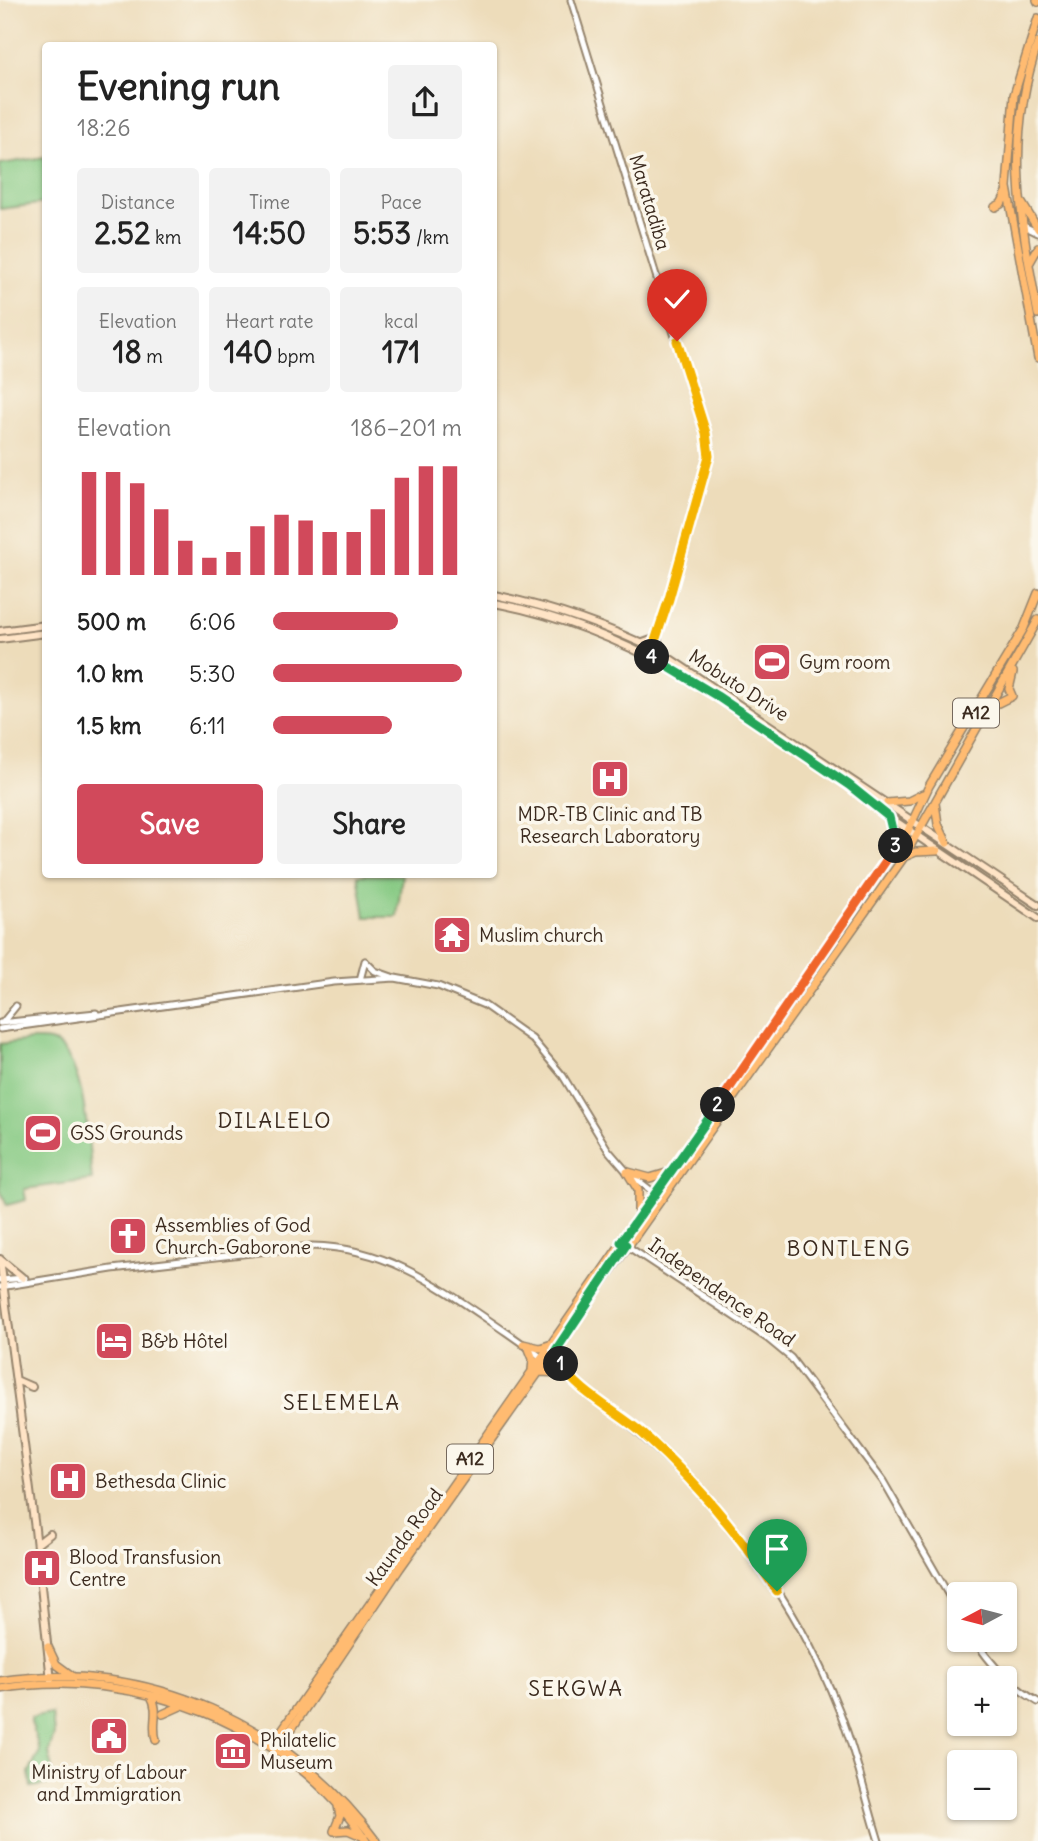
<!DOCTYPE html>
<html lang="en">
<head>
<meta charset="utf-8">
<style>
  body { margin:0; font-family:Delius,sans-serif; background:#f2f2f2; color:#222; height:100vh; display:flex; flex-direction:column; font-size:26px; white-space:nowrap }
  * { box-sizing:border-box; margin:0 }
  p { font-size:23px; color:#767676 }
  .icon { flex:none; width:38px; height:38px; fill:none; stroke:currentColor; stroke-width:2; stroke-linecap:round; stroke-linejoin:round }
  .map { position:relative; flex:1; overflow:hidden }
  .panel { position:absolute; left:42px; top:42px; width:455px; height:836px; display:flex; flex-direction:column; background:#fff; border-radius:7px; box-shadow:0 2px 5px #0004 }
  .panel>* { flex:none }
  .needle { width:46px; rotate:263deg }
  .controls { position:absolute; left:947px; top:1582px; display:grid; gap:14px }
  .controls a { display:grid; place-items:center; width:70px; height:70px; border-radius:7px; background:#fff; box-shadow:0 2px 5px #0004; font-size:35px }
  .pin { position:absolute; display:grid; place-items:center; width:60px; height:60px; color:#fff; margin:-72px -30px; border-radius:50% 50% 50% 0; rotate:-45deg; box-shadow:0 0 7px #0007 }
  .pin .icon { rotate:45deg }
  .km { position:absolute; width:35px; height:35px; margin:-18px; border-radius:50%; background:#222; color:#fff; font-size:19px; line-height:35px; text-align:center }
  .round { display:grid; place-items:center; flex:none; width:74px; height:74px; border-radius:7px; background:#f2f2f2 }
  .summary { display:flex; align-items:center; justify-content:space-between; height:119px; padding:0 35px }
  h1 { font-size:38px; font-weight:700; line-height:52px }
  .metrics { display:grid; grid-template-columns:repeat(3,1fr); gap:10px; height:119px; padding:7px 35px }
  .metrics div { display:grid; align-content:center; border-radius:7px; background:#f2f2f2; text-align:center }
  .metrics b { font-size:30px; font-weight:700 }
  .metrics small { font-size:19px; font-weight:400 }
  .metrics p { font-size:19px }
  .chart { height:196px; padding:14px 35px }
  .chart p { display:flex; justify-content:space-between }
  .chart svg { width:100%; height:126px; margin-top:7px; stroke:#d1495b; stroke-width:6 }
  .button { display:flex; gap:14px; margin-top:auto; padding:14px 35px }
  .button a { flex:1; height:80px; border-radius:7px; background:#d1495b; color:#fff; font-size:28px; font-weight:700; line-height:80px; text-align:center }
  .button a+a { background:#f2f2f2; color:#222 }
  ul { padding:0 35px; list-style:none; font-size:23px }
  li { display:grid; grid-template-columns:112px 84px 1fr; align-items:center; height:52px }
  li i { height:18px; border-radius:9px; background:#d1495b }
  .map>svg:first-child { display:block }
</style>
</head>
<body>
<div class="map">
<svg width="1038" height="1841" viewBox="0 0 1038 1841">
  <rect width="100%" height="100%" fill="#fbf7ec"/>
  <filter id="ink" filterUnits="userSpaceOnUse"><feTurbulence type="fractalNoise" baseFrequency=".0143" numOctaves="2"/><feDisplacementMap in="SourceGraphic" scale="14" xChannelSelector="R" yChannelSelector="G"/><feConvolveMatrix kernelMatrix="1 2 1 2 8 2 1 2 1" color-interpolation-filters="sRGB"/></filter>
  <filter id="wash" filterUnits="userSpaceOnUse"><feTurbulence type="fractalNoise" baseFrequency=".00686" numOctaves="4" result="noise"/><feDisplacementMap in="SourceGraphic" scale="28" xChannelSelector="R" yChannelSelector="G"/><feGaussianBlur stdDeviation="1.57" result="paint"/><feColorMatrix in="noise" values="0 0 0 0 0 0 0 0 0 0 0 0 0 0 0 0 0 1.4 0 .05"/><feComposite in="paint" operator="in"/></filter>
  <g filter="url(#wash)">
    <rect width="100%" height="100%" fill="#eddcba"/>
    <path fill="#85c982" stroke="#607a50" stroke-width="2" d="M 45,157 L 45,203 L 0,209 L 0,164 Z
      M 358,875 L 402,875 L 397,917 L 365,917 Z
      M 31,1040 C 39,1040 47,1039 53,1042 C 87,1059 88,1146 92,1180 L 24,1189 L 26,1200 L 7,1205 L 0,1190 L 0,1044 Z
      M 52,1714 L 54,1734 L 49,1752 L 54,1783 L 31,1787 L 29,1772 L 40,1752 L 30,1718 Z"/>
  </g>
  <g filter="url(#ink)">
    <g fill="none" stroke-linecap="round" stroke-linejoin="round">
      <g stroke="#94836c" stroke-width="9">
        <path id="tertiary" d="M 571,0 L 709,447 L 706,468 L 669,599 L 650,656
          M 1022,225 L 1038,233
          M 365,961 L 375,971 L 392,977
          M 360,980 L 365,961
          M 3,1022 L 16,1006
          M 0,1023 L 96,1013
          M 0,1029 L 334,982 L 395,978 L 438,986 L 484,1005 L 532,1039 L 563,1076 L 608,1150 L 627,1172 L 657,1195
          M 627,1246 L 768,1339 L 791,1358 L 883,1481 L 959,1613
          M 0,1280 L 25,1278
          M 0,1287 L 112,1269 L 312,1246 C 390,1247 444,1290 506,1332 C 655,1436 770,1535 839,1710 C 856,1752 865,1797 879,1841
          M 975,1640 C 992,1667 1011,1686 1038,1702"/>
      </g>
      <g stroke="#94836c" stroke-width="10">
        <path id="secondary" d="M 494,595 C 552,607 607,626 660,652 L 1038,905
          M 494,603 C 625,627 740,705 846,783 C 861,794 873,806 888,816 C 938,850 988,884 1038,918
          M 0,631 L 46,625
          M 0,639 L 46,633
          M 643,643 L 657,638 L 661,652
          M 0,1259 L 35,1529 L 51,1681
          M 1,1260 L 23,1278
          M 16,1380 L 32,1387
          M 37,1544 L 50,1534"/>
      </g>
      <g stroke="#94836c" stroke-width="10">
        <path id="primary" d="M 1037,0 L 1038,2
          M 1038,18 L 1014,95 L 1007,187 L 1038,358
          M 1038,43 C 1005,138 1020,219 1038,314
          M 1022,203 L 1038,229
          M 995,207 L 1001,204 L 1007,192
          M 1030,262 L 1038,248
          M 992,706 L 1012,696 L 1009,689 L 1013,672
          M 887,803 L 909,801 L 923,794
          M 935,803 L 938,824 L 947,843
          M 889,817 L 896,848
          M 904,857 L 916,852 L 937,851
          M 627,1172 L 638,1190 L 638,1216
          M 628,1172 L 650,1178 L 670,1172
          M 523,1344 L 540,1348 L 549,1345
          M 529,1349 L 533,1359 L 532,1370
          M 556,1350 L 569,1376
          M 539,1372 L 563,1373
          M 48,1647 L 56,1664 L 71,1675
          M 0,1681 C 146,1658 290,1724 376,1841
          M 0,1689 C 135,1666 290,1725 366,1841
          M 151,1696 C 160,1711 151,1724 156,1740
          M 163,1714 L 183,1705
          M 270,1747 L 906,835 L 929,786 L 1024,628 L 1038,593
          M 276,1752 L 400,1568 L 904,857 L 1038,620
          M 334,1831 L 348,1830 L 364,1837
          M 334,1831 L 340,1816 L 338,1806"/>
      </g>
      <use href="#tertiary" stroke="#fff" stroke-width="5"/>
      <use href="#secondary" stroke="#ffe4c6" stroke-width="6"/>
      <use href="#primary" stroke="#ffbb71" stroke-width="7"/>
    </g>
  </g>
  <g fill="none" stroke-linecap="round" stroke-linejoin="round" filter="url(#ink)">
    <g stroke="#fff" stroke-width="14">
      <path id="split-1" d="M 561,1364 C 575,1390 619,1413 642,1433 C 695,1480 738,1532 777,1591"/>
    </g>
    <g stroke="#fff" stroke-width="14">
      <path id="split-2" d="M 561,1364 L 556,1350 L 626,1245 L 621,1242 L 718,1105"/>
    </g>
    <g stroke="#fff" stroke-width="14">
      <path id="split-3" d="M 718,1105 L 896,846"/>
    </g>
    <g stroke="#fff" stroke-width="14">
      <path id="split-4" d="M 652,657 L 717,696 L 849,785 L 889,817 L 896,846"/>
    </g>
    <g stroke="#fff" stroke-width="14">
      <path id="split-5" d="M 652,657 L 650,656 L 669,599 L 709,456 L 706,433 L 677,341"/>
    </g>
    <use href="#split-1" stroke="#f5b400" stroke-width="9"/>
    <use href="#split-2" stroke="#22a559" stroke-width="9"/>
    <use href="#split-3" stroke="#f0652b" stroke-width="9"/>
    <use href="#split-4" stroke="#22a559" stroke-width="9"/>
    <use href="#split-5" stroke="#f5b400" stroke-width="9"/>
  </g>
  <defs>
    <g id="stadium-square" transform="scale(2.0125)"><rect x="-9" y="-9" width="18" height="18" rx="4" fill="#d1495b" stroke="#fbf7ec"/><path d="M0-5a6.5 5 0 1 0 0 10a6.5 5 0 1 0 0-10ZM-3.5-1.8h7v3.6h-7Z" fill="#fff"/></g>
    <g id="hospital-square" transform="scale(2.0125)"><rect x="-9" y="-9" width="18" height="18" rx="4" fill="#d1495b" stroke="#fbf7ec"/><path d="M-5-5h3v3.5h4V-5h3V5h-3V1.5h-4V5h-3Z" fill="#fff"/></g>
    <g id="temple-square" transform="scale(2.0125)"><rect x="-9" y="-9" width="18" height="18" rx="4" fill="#d1495b" stroke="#fbf7ec"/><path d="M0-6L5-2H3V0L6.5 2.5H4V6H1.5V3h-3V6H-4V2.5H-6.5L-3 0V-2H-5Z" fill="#fff"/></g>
    <g id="church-square" transform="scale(2.0125)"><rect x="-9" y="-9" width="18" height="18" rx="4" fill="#d1495b" stroke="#fbf7ec"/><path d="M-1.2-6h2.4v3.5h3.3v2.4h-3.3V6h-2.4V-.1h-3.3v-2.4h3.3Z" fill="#fff"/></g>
    <g id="hotel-square" transform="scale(2.0125)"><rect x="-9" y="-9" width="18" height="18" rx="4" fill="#d1495b" stroke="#fbf7ec"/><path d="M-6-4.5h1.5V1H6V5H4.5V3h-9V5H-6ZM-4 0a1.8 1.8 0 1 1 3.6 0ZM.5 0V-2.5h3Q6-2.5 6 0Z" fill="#fff"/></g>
    <g id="civic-square" transform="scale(2.0125)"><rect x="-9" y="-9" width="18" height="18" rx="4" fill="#d1495b" stroke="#fbf7ec"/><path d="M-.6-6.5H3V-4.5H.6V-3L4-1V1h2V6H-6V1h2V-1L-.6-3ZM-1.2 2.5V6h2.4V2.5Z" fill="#fff"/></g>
    <g id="museum-square" transform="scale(2.0125)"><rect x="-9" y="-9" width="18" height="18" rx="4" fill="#d1495b" stroke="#fbf7ec"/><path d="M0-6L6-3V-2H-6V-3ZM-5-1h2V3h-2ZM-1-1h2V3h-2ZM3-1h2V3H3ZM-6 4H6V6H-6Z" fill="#fff"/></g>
  </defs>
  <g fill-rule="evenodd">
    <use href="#stadium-square" x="772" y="662"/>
    <use href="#hospital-square" x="610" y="779"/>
    <use href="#temple-square" x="452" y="935"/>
    <use href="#stadium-square" x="43" y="1133"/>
    <use href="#church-square" x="128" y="1236"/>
    <use href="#hotel-square" x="114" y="1341"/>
    <use href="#hospital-square" x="68" y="1481"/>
    <use href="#hospital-square" x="42" y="1568"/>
    <use href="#civic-square" x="109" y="1736"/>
    <use href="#museum-square" x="233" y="1751"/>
  </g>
  <g text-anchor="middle" stroke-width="7" stroke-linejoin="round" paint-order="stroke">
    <g fill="#fbf7ec" stroke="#75685c" stroke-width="2">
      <rect x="953" y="698.5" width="46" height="29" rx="5"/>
      <rect x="447" y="1444.5" width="46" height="29" rx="5"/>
    </g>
    <g font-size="18" font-weight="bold" fill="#3b2a1e">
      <text x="976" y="719">A12</text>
      <text x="470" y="1465">A12</text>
    </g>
    <g font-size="19" fill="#3b2a1e" stroke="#fbf7ec">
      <text transform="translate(650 202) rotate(73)" y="7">Maratadiba</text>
      <text transform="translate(739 685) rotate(33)" y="7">Mobuto Drive</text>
      <text transform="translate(722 1292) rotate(35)" y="7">Independence Road</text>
      <text transform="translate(404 1537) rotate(-54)" y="7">Kaunda Road</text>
    </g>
    <g font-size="19" fill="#3b2a1e" stroke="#fbf7ec" text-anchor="start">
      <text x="799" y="669">Gym room</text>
      <text x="610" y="821" text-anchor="middle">MDR-TB Clinic and TB<tspan x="610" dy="22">Research Laboratory</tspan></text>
      <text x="479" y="942">Muslim church</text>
      <text x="70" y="1140">GSS Grounds</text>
      <text x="155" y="1232">Assemblies of God<tspan x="155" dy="22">Church-Gaborone</tspan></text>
      <text x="141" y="1348">B&amp;b Hôtel</text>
      <text x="95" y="1488">Bethesda Clinic</text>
      <text x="69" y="1564">Blood Transfusion<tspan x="69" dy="22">Centre</tspan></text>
      <text x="260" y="1747">Philatelic<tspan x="260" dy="22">Museum</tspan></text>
      <text x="109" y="1779" text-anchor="middle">Ministry of Labour<tspan x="109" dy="22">and Immigration</tspan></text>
    </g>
    <g font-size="21" letter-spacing="2" fill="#3b2a1e" stroke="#fbf7ec">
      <text x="275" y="1128">DILALELO</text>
      <text x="849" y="1256">BONTLENG</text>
      <text x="342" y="1410">SELEMELA</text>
      <text x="576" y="1696">SEKGWA</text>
    </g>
  </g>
</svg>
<div class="controls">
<a><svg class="needle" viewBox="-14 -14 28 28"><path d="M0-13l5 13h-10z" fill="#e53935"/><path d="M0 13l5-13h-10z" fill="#767676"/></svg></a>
<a>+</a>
<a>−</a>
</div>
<div class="pin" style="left:777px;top:1591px;background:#1e9e55"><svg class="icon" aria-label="arrive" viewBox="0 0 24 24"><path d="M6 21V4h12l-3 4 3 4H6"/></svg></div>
<div class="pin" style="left:677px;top:341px;background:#d93025"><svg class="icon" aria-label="check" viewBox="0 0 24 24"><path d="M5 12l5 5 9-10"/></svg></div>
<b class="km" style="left:561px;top:1364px">1</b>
<b class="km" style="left:718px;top:1105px">2</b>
<b class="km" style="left:896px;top:846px">3</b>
<b class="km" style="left:652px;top:657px">4</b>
<section class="panel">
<div class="summary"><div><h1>Evening run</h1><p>18:26</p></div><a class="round"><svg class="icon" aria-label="share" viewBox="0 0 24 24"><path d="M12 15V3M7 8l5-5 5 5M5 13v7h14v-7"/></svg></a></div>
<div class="metrics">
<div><p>Distance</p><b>2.52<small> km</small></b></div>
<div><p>Time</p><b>14:50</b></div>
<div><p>Pace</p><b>5:53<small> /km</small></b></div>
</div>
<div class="metrics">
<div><p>Elevation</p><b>18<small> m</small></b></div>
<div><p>Heart rate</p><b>140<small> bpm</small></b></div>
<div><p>kcal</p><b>171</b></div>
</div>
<div class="chart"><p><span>Elevation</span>186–201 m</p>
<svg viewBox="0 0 160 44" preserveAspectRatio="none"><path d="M5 44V8M15 44V8M25 44V12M35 44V21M45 44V32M55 44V38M65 44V36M75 44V27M85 44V23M95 44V25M105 44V29M115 44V29M125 44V21M135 44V10M145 44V6M155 44V6"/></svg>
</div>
<ul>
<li><b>500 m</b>6:06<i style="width:66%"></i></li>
<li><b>1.0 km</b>5:30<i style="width:100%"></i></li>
<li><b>1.5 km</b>6:11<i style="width:63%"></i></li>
</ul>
<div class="button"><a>Save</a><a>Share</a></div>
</section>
</div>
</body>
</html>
